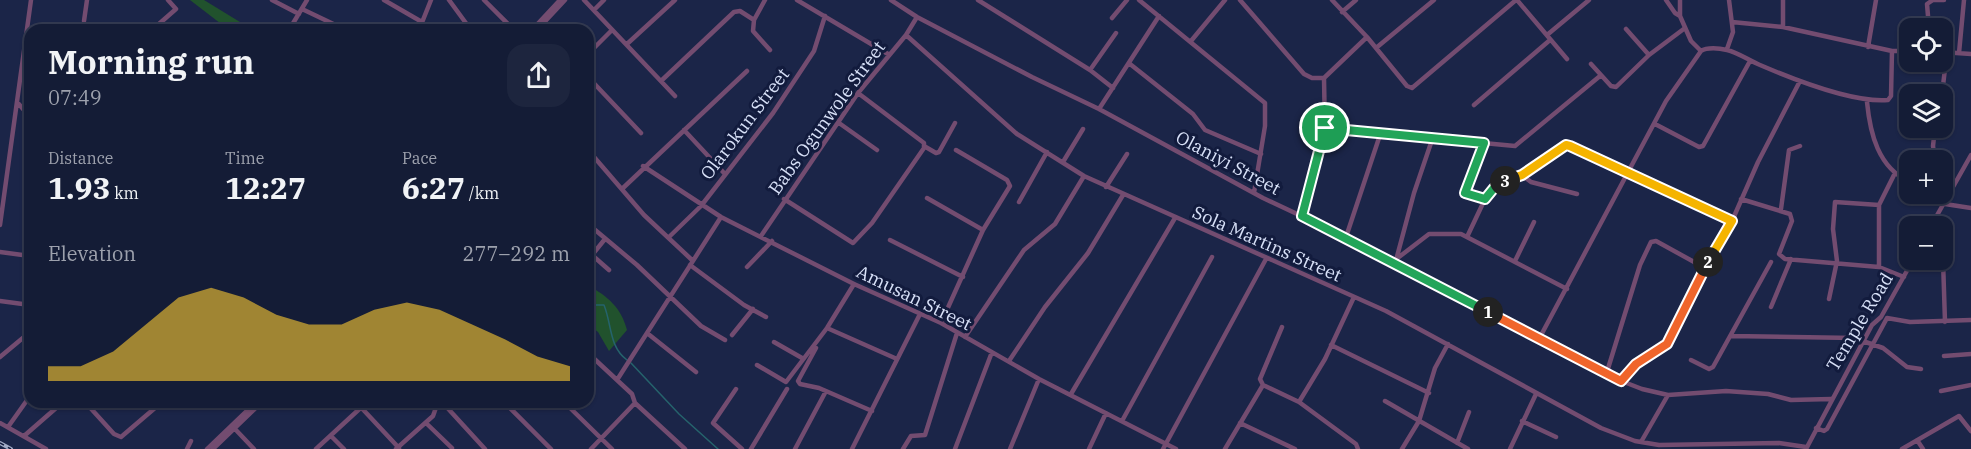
<!DOCTYPE html>
<html lang="en">
<head>
<meta charset="utf-8">
<style>
  body { margin:0; font-family:"IBM Plex Serif",serif; background:#1d253e; color:#f1f3f6; height:100vh; display:flex; flex-direction:column; font-size:22px; white-space:nowrap }
  * { box-sizing:border-box; margin:0 }
  p { font-size:20px; color:#9da1ad }
  .icon { flex:none; width:33px; height:33px; fill:none; stroke:currentColor; stroke-width:2; stroke-linecap:round; stroke-linejoin:round }
  .map { position:relative; flex:1; overflow:hidden }
  .drawer { position:absolute; left:24px; top:24px; width:570px; height:384px; display:flex; flex-direction:column; background:#141c36; border-radius:18px; box-shadow:0 2px 4px #0004,0 0 0 2px #333a51 }
  .drawer>* { flex:none }
  .fabs { position:absolute; left:1899px; top:18px; display:grid; gap:12px }
  .fabs a { display:grid; place-items:center; width:54px; height:54px; border-radius:12px; background:#141c36; box-shadow:0 2px 4px #0004,0 0 0 2px #333a51; font-size:30px }
  .pin { position:absolute; display:grid; place-items:center; width:51px; height:51px; color:#fff; margin:-26px; border:3px solid #fff; border-radius:50%; box-shadow:0 2px 6px #0007 }
  .km { position:absolute; width:30px; height:30px; margin:-15px; border-radius:50%; background:#222; color:#fff; font-size:16px; line-height:30px; text-align:center }
  .round { display:grid; place-items:center; flex:none; width:63px; height:63px; border-radius:18px; background:#1d253e }
  .overview { display:flex; align-items:center; justify-content:space-between; height:102px; padding:0 24px }
  h1 { font-size:33px; font-weight:700; line-height:45px }
  .metrics { display:grid; grid-template-columns:repeat(3,1fr); gap:9px; height:102px; padding:6px 24px }
  .metrics div { display:grid; align-content:center }
  .metrics b { font-size:30px; font-weight:700 }
  .metrics small { font-size:16px; font-weight:400 }
  .metrics p { font-size:16px }
  .chart { height:168px; padding:12px 24px }
  .chart p { display:flex; justify-content:space-between }
  .chart svg { width:100%; height:108px; margin-top:6px; fill:#dcb233; opacity:.7 }
  .map>svg:first-child { display:block }
</style>
</head>
<body>
<div class="map">
<svg width="1971" height="449" viewBox="0 0 1971 449">
  <rect width="100%" height="100%" fill="#1b2548"/>
  <path fill="#21522d" d="M 190,0 L 204,0 L 253,30 L 229,30 Z
    M 588,285 C 608,297 621,307 627,330 L 609,351 L 598,332 L 588,324 Z"/>
  <g fill="none" stroke-linecap="round" stroke-linejoin="round">
    <path stroke="#25636c" stroke-width="1.5" d="M 588,305 L 604,305 C 612,325 609,347 627,360
      M 631,363 L 679,414 L 718,449"/>
    <path stroke="#734c70" stroke-width="4.5" d="M 272,0 L 299,14
      M 384,0 L 422,22
      M 449,0 L 471,30
      M 484,0 L 514,30
      M 584,0 L 675,96
      M 797,0 L 888,54
      M 891,0 L 917,17 L 1032,77 L 1099,109 L 1263,198 L 1346,237 L 1606,375 L 1642,389 L 1668,395 L 1726,391 L 1768,394 L 1791,400 L 1831,399
      M 978,0 L 1090,70 L 1113,88
      M 1139,0 L 1265,103 L 1265,126 L 1254,193
      M 1240,0 L 1304,74 L 1312,78 L 1324,78 L 1367,37
      M 1332,0 L 1367,37 L 1407,86 L 1412,88 L 1516,0
      M 1517,0 L 1567,59
      M 1666,0 L 1675,13 L 1680,16 L 1691,41 L 1701,51
      M 1680,0 L 1680,16
      M 1783,0 L 1783,27
      M 302,9 L 346,30
      M 594,10 L 604,0
      M 1342,12 L 1356,0
      M 1112,18 L 1127,0
      M 754,20 L 753,31 L 770,50
      M 84,21 L 87,0
      M 1732,22 L 1783,27 L 1892,51 L 1910,51
      M 1929,28 L 1927,4 L 1933,0 L 1944,0
      M 1626,29 L 1649,55
      M 152,30 L 176,9 L 168,0
      M 289,30 L 307,0
      M 419,30 L 431,0
      M 532,30 L 560,0
      M 537,30 L 565,0
      M 906,35 L 1017,134 L 1084,176 L 1386,311 L 1601,428 L 1635,441 L 1659,445 L 1779,443 L 1806,447
      M 1547,35 L 1589,0
      M 1191,41 L 1225,0
      M 627,44 L 675,0
      M 1868,47 L 1876,0
      M 1376,48 L 1434,0
      M 1727,49 L 1733,32 L 1729,0
      M 1942,52 L 1971,54
      M 1959,53 L 1964,0
      M 588,54 L 612,30
      M 1130,64 L 1193,114 L 1205,130 L 1261,154
      M 1591,64 L 1611,86 L 1616,87 L 1649,55 L 1685,28
      M 1090,70 L 1116,33
      M 588,77 L 641,133
      M 661,81 L 734,12 L 740,11 L 754,20 L 765,0
      M 1942,94 L 1947,52
      M 17,102 L 30,117
      M 1867,102 C 1870,133 1878,168 1910,182
      M 1474,105 L 1550,40
      M 1099,109 L 1159,16
      M 1900,116 L 1910,117
      M 839,123 L 877,150
      M 1655,124 L 1699,147 L 1703,146 L 1750,61
      M 1325,128 L 1515,146 L 1600,76
      M 684,130 L 724,173
      M 1484,143 L 1465,193 L 1485,199
      M 924,146 L 936,153 L 939,152 L 955,123
      M 588,150 L 644,215 L 692,260
      M 1935,160 L 1933,146 L 1935,128
      M 1063,162 L 1083,129
      M 643,166 L 721,217 L 854,284 L 941,323 L 1039,379 L 1176,449
      M 1522,175 L 1531,182 L 1577,194
      M 1106,187 L 1127,154
      M 623,188 L 747,71
      M 1939,194 L 1948,198
      M 927,198 L 983,230
      M 784,199 L 853,243 L 872,223 L 924,148 L 924,143 L 858,93
      M 1741,199 L 1790,214 L 1792,221 L 1779,254 L 1785,259 L 1879,267 L 1904,277
      M 1019,202 L 1047,152
      M 1945,204 L 1971,208
      M 1781,209 L 1789,150 L 1800,146
      M 1302,216 L 1325,133 L 1324,78
      M 588,224 L 637,265 L 701,326 L 725,340
      M 0,225 L 31,0
      M 1931,226 L 1971,155
      M 761,236 L 858,93 L 906,35 L 917,17
      M 669,237 L 701,206 L 773,113 L 814,51 L 825,16
      M 1346,237 L 1381,132
      M 1467,237 L 1485,199 L 1494,188 L 1522,175 L 1566,145 L 1732,221
      M 890,240 L 963,277
      M 0,252 L 30,256
      M 592,255 L 609,270
      M 1399,257 L 1429,234 L 1461,234 L 1567,289
      M 588,260 L 605,239
      M 1943,260 L 1945,322
      M 1515,261 L 1534,222
      M 1395,264 L 1414,193 L 1433,137
      M 690,265 L 744,305 L 766,317
      M 747,267 L 772,241
      M 1879,267 L 1879,205 L 1894,175
      M 1829,299 L 1837,261 L 1833,229 L 1835,202 L 1879,205
      M 0,301 L 30,305
      M 1771,307 L 1791,259
      M 1887,318 L 1910,322 L 1971,320
      M 941,323 L 983,230 L 1010,186 L 1007,180 L 956,150
      M 827,328 L 897,359
      M 647,333 L 696,372
      M 732,335 L 753,309
      M 1731,336 L 1854,338 L 1883,348 L 1907,367 L 1921,369
      M 965,337 L 1024,250 L 1055,224 L 1084,176
      M 1539,339 L 1666,101 L 1701,51 C 1707,47 1719,48 1727,50 C 1737,52 1750,61 1760,65 C 1795,80 1852,103 1888,100 L 1891,96 L 1892,51
      M 774,342 L 802,358
      M 1331,345 L 1429,393
      M 816,348 L 798,381 L 800,384 L 819,388 L 872,411
      M 588,353 L 632,394 L 635,403 L 591,449
      M 1944,356 L 1971,354
      M 0,357 L 30,332
      M 1691,360 L 1709,369 L 1713,367 L 1771,262
      M 1009,361 L 1045,307 L 1088,253 L 1123,195
      M 757,365 L 786,382 L 827,328 L 854,284
      M 1606,375 L 1640,265 L 1651,242 L 1656,241 L 1705,268
      M 617,380 L 721,217
      M 1621,381 L 1636,364 L 1667,343 L 1732,221 L 1758,162 L 1800,81
      M 1263,385 L 1299,402 L 1356,444 L 1358,449
      M 736,389 L 713,423 L 742,449
      M 1941,391 L 1971,385
      M 1071,394 L 1175,218
      M 1385,401 L 1468,449
      M 85,402 L 114,434 L 121,437 L 162,402
      M 356,402 L 399,448
      M 442,402 L 485,449
      M 504,402 L 551,449
      M 564,402 L 612,449
      M 1299,402 L 1325,359 L 1354,297
      M 635,403 L 685,449
      M 1122,421 L 1212,257
      M 1522,421 L 1556,437
      M 0,423 L 46,449
      M 426,423 L 452,448
      M 1240,423 L 1295,449
      M 8,427 L 30,396
      M 1816,428 L 1824,431 L 1827,429 L 1887,318
      M 235,429 L 254,449
      M 24,436 L 63,402
      M 331,436 L 344,449
      M 1917,440 L 1923,449
      M 1641,442 L 1668,395
      M 1457,443 L 1469,412
      M 187,449 L 191,441
      M 207,449 L 256,402
      M 213,449 L 262,402
      M 316,449 L 367,402
      M 396,449 L 433,416 L 438,402
      M 751,449 L 787,389
      M 795,449 L 826,391
      M 852,449 L 920,314
      M 903,449 L 911,436 L 925,435 L 957,333
      M 955,449 L 992,352
      M 1010,449 L 1039,379
      M 1089,449 L 1106,413
      M 1163,449 L 1266,259
      M 1225,449 L 1263,385 L 1260,379 L 1282,327
      M 1402,449 L 1419,421 L 1435,368 L 1448,344
      M 1510,449 L 1536,394
      M 1806,449 L 1872,325 L 1881,317 L 1913,260
      M 1902,449 L 1959,416 L 1971,431"/>
    <g stroke="#a2abc6" stroke-width="4">
      <path id="rail" d="M 0,443 L 11,449"/>
    </g>
    <use href="#rail" stroke="#121b3d" stroke-width="1.5" stroke-dasharray="4.5" stroke-linecap="butt"/>
  </g>
  <g fill="none" stroke-linecap="round" stroke-linejoin="round">
    <g stroke="#fff" stroke-width="12">
      <path id="split-1" d="M 1325,128 L 1302,216 L 1488,312"/>
    </g>
    <g stroke="#fff" stroke-width="12">
      <path id="split-2" d="M 1488,312 L 1621,381 L 1636,364 L 1667,344 L 1708,262"/>
    </g>
    <g stroke="#fff" stroke-width="12">
      <path id="split-3" d="M 1505,181 L 1522,175 L 1566,145 L 1570,146 L 1732,221 L 1708,262"/>
    </g>
    <g stroke="#fff" stroke-width="12">
      <path id="split-4" d="M 1325,128 L 1484,143 L 1465,193 L 1485,199 L 1494,188 L 1505,181"/>
    </g>
    <use href="#split-1" stroke="#22a559" stroke-width="8"/>
    <use href="#split-2" stroke="#f0652b" stroke-width="8"/>
    <use href="#split-3" stroke="#f5b400" stroke-width="8"/>
    <use href="#split-4" stroke="#22a559" stroke-width="8"/>
  </g>
  <g text-anchor="middle" stroke-width="6" stroke-linejoin="round" paint-order="stroke">
    <g font-size="18" fill="#d8e1f8" stroke="#121b3d">
      <text transform="translate(827 118) rotate(-54)" y="6">Babs Ogunwole Street</text>
      <text transform="translate(745 124) rotate(-53)" y="6">Olarokun Street</text>
      <text transform="translate(1228 163) rotate(28)" y="6">Olaniyi Street</text>
      <text transform="translate(1267 244) rotate(24)" y="6">Sola Martins Street</text>
      <text transform="translate(914 298) rotate(26)" y="6">Amusan Street</text>
      <text transform="translate(1860 322) rotate(-59)" y="6">Temple Road</text>
    </g>
  </g>
</svg>
<div class="fabs">
<a><svg class="icon" aria-label="locate" viewBox="0 0 24 24"><circle cx="12" cy="12" r="6"/><path d="M12 2v4M12 18v4M2 12h4M18 12h4"/></svg></a>
<a><svg class="icon" aria-label="layers" viewBox="0 0 24 24"><path d="M12 4l9 5-9 5-9-5zM3 14l9 5 9-5"/></svg></a>
<a>+</a>
<a>−</a>
</div>
<div class="pin" style="left:1325px;top:128px;background:#1e9e55"><svg class="icon" aria-label="arrive" viewBox="0 0 24 24"><path d="M6 21V4h12l-3 4 3 4H6"/></svg></div>
<b class="km" style="left:1488px;top:312px">1</b>
<b class="km" style="left:1708px;top:262px">2</b>
<b class="km" style="left:1505px;top:181px">3</b>
<section class="drawer">
<div class="overview"><div><h1>Morning run</h1><p>07:49</p></div><a class="round"><svg class="icon" aria-label="share" viewBox="0 0 24 24"><path d="M12 15V3M7 8l5-5 5 5M5 13v7h14v-7"/></svg></a></div>
<div class="metrics">
<div><p>Distance</p><b>1.93<small> km</small></b></div>
<div><p>Time</p><b>12:27</b></div>
<div><p>Pace</p><b>6:27<small> /km</small></b></div>
</div>
<div class="chart"><p><span>Elevation</span>277–292 m</p>
<svg viewBox="0 0 160 44" preserveAspectRatio="none"><path d="M0 44V38L10 38L20 32L30 21L40 10L50 6L60 10L70 17L80 21L90 21L100 15L110 12L120 15L130 21L140 27L150 34L160 38V44z"/></svg>
</div>
</section>
</div>
</body>
</html>
